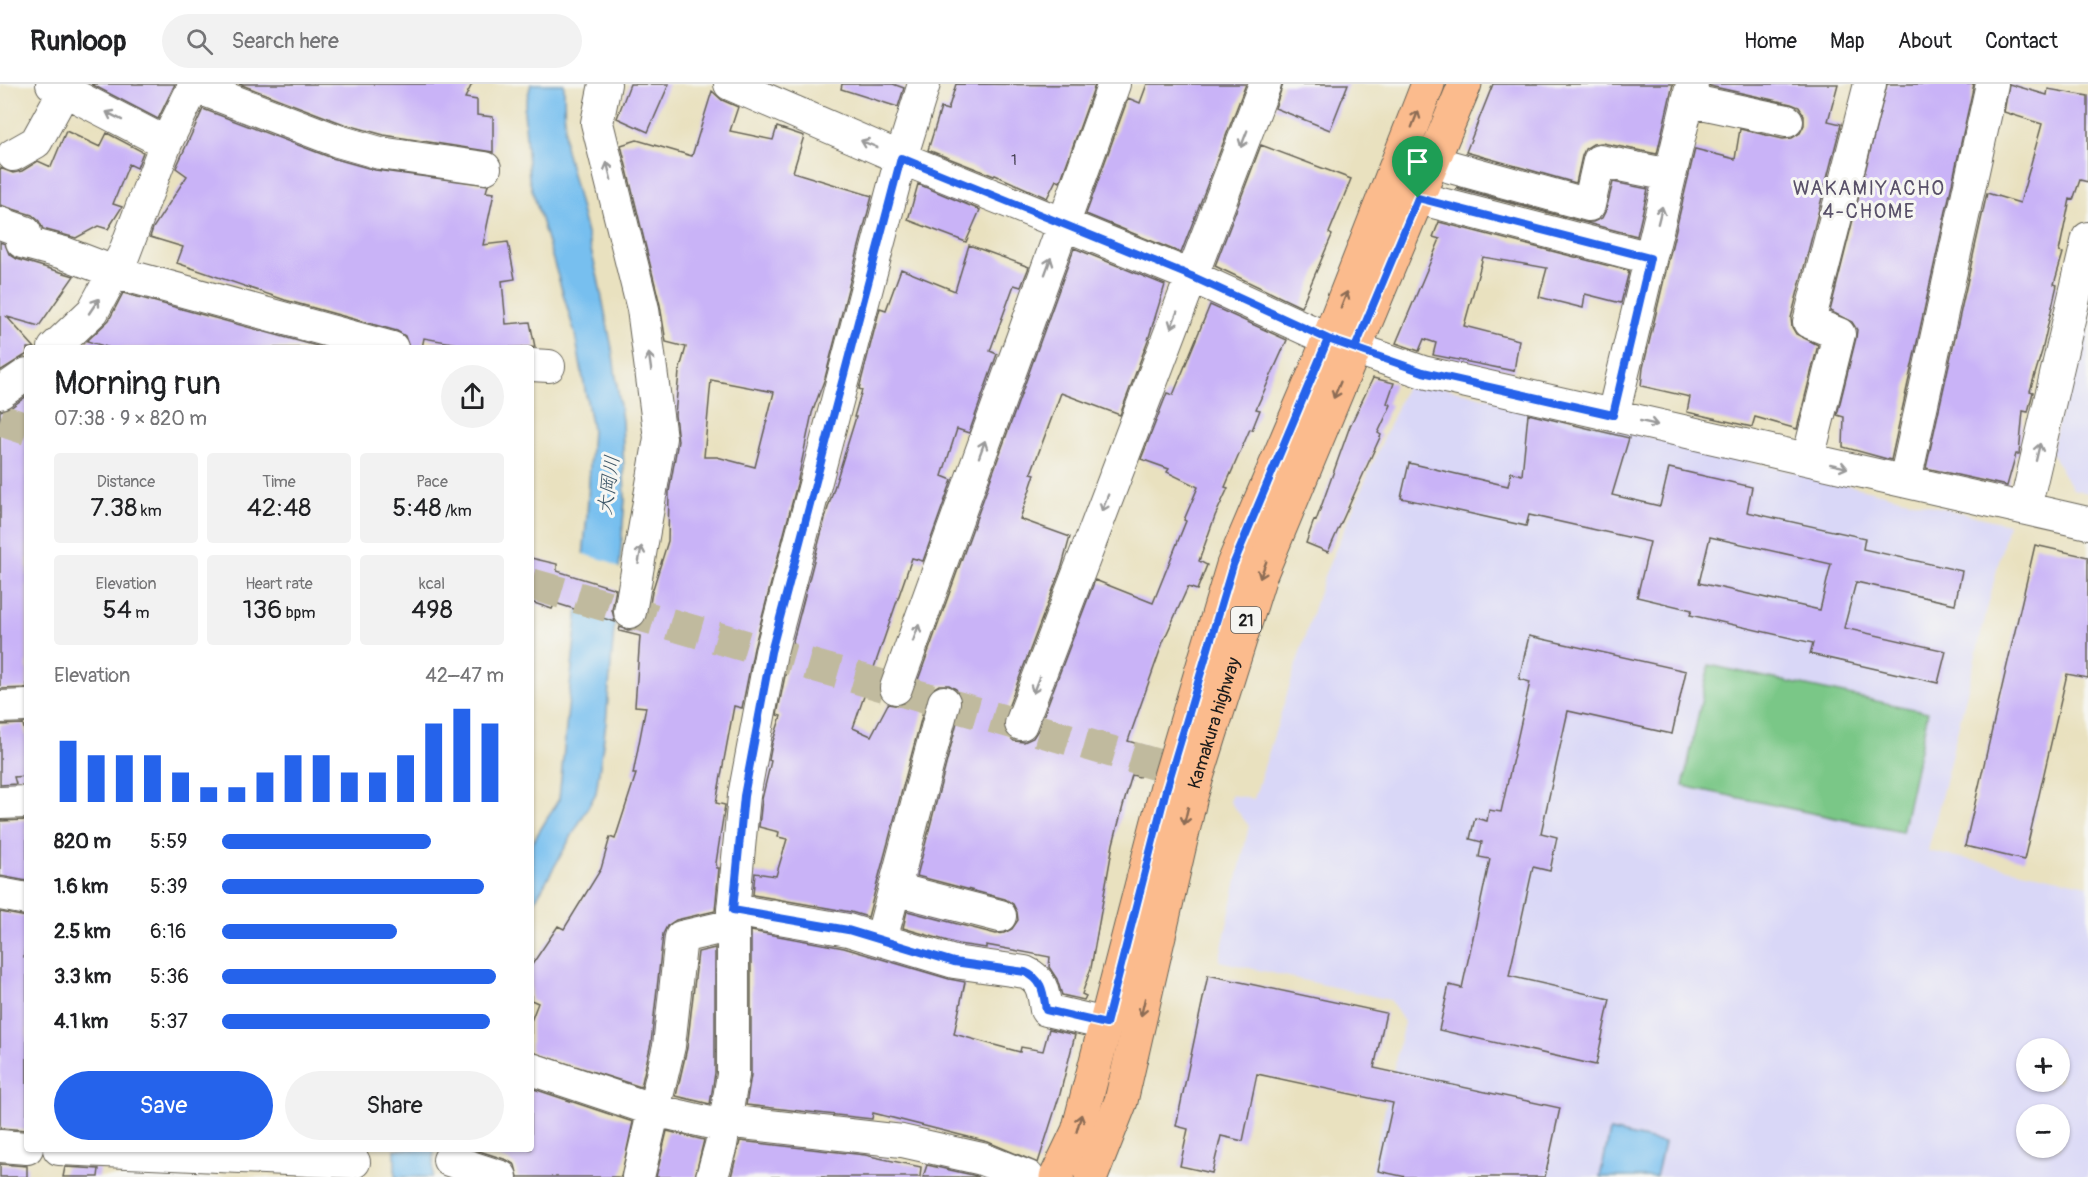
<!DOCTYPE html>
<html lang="en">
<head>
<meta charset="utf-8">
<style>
  body { margin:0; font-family:Pangolin,"Klee One",sans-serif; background:#f2f2f2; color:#202124; height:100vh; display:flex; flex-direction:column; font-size:22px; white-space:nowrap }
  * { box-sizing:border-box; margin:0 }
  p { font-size:20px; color:#757577 }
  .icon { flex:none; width:33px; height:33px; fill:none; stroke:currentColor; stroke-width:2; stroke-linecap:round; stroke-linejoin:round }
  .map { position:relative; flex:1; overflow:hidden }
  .details { position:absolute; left:24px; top:261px; width:510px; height:807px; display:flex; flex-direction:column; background:#fff; border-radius:6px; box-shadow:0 2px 4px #0004 }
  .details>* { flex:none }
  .tools { position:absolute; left:2016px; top:954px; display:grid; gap:12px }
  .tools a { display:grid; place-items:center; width:54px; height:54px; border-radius:50%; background:#fff; box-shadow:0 2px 4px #0004; font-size:30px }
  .pin { position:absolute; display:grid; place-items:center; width:51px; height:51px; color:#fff; margin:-62px -26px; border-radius:50% 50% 50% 0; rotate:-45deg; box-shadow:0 0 6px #0007 }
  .pin .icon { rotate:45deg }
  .round { display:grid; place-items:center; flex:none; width:63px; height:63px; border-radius:32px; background:#f2f2f2 }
  .head { display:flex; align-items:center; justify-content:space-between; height:102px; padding:0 30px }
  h1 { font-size:33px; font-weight:600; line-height:45px }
  .figures { display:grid; grid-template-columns:repeat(3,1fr); gap:9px; height:102px; padding:6px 30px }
  .figures div { display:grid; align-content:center; border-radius:6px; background:#f2f2f2; text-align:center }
  .figures b { font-size:26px; font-weight:600 }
  .figures small { font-size:16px; font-weight:400 }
  .figures p { font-size:16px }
  .chart { height:168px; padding:12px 30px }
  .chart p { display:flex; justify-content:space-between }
  .chart svg { width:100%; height:108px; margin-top:6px; stroke:#2563eb; stroke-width:6 }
  .cta { display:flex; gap:12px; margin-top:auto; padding:12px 30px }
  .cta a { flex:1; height:69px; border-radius:36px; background:#2563eb; color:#fff; font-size:24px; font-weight:600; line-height:69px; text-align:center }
  .cta a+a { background:#f2f2f2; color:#202124 }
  ul { padding:0 30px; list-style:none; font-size:20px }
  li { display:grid; grid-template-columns:96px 72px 1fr; align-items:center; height:45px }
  li i { height:15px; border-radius:8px; background:#2563eb }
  header { display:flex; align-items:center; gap:36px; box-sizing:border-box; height:84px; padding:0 30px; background:#fff; border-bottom:2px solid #e0e0e0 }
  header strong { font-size:28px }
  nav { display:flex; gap:33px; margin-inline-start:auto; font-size:21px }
  .search { width:420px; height:54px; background:#f2f2f2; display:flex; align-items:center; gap:15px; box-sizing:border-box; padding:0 21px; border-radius:33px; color:#757577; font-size:22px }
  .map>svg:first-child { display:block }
</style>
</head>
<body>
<header>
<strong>Runloop</strong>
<div class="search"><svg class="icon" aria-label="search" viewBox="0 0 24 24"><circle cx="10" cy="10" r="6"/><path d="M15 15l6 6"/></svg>Search here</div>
<nav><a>Home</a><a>Map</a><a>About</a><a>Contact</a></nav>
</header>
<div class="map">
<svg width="2088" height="1093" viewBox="0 0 2088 1093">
  <rect width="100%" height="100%" fill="#f6f6f2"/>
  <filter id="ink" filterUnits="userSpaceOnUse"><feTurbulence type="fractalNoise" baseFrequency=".0167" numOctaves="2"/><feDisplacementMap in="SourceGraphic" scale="12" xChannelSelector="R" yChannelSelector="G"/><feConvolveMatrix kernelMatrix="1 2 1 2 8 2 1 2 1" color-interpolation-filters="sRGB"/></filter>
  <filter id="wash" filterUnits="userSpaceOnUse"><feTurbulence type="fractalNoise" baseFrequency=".008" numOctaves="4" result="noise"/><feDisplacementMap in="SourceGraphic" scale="24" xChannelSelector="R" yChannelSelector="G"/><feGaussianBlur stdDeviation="1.35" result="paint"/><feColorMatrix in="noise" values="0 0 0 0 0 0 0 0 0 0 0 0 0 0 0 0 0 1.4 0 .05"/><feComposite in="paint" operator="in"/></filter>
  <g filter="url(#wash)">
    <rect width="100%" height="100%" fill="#e9e1bf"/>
    <path fill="#d9d7f7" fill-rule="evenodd" d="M 2088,215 L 2088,409 L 2072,405 L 2051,368 Z
      M 1409,295 L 2008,440 L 1928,767 L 2088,801 L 2088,1093 L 1370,1093 L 1404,938 L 1390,916 L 1219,877 L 1249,742 L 1230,718 L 1231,711 L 1254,715 L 1324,492 ZM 2026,964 L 2060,964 L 2060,998 L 2026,998 ZM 2026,1030 L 2060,1030 L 2060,1064 L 2026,1064 Z"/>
    <path fill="#7ac787" stroke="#4b7252" stroke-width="1.5" d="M 1709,581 L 1928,628 L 1902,748 L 1683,702 Z"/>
    <path fill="#77bfef" stroke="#4a6e86" stroke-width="1.5" d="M 531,0 L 564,0 L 565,62 L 598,194 L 612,264 L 622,337 L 625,416 L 606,639 L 596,709 L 531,824 L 531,761 L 559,715 L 587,432 L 592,345 L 575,250 L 529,95 L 524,26 Z
      M 1610,1047 L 1664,1059 L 1656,1093 L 1600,1093 Z
      M 395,1065 L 434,1065 L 433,1093 L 395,1093 Z"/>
    <path fill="#e9e1bf" d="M 580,469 L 608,477 L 622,486 L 618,538 L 575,526 Z"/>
    <g id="blocks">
      <path fill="#c9b3f7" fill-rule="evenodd" d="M 91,0 L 175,0 L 158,35 Z
        M 239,0 L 472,0 L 465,14 L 477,16 L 477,31 L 493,33 L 493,68 L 384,51 L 344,40 Z
        M 630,0 L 669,0 L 648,48 L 617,34 Z
        M 842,0 L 893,0 L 904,4 L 898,23 L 841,5 Z
        M 956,0 L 1095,1 L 1060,98 L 1056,96 L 1047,114 L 995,91 L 994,92 L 928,66 L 941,24 L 948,26 Z
        M 1147,0 L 1246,0 L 1181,169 L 1086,130 L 1128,14 L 1140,19 Z
        M 1283,0 L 1348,0 L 1330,46 L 1275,24 Z
        M 1493,0 L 1673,0 L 1657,70 L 1602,59 L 1593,60 L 1585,65 L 1582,72 L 1576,99 L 1466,68 Z
        M 1709,0 L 1838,0 L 1828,37 L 1841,40 L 1791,234 L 1792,243 L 1796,250 L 1818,261 L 1797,345 L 1755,333 L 1752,343 L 1687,328 L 1690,313 L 1641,302 L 1643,284 L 1695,65 L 1735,75 L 1740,45 L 1783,55 L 1792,54 L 1800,49 L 1804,41 L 1804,31 L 1799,23 L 1791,20 L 1710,2 Z
        M 1887,0 L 1974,0 L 1891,376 L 1843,363 L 1844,333 L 1837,331 L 1856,254 L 1857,246 L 1852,238 L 1830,227 Z
        M 2009,0 L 2047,11 L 2048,5 L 2088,12 L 2088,98 L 2080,96 L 2073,116 L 2070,115 L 2059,168 L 2063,169 L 2054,200 L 2057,201 L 2042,267 L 2030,307 L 2033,308 L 2028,328 L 2023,327 L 2019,370 L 2016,370 L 2007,402 L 1926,384 L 1987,109 L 2020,119 L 2042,40 L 2004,28 Z
        M 712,7 L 722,16 L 738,23 L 730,47 L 773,56 L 777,43 L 804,52 L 793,88 L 872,112 L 825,294 L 812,329 L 797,400 L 754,564 L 742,624 L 734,622 L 716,719 L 725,721 L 716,779 L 717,784 L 719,784 L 715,827 L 676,836 L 667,842 L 663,850 L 651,959 L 641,1003 L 531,968 L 531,937 L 538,919 L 531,916 L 531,882 L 558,842 L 564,845 L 601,785 L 610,753 L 615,755 L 636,690 L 633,690 L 646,623 L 635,622 L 640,552 L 619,547 L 620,543 L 628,546 L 636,545 L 644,539 L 648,531 L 652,508 L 668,457 L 669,408 L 678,357 L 675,331 L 679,288 L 686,263 L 666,258 L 660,221 L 621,61 L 637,56 L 692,72 ZM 711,296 L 774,308 L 755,383 L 717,373 L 704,373 Z
        M 203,25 L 332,74 L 375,86 L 488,101 L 486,108 L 494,109 L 483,161 L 508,158 L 515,195 L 502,197 L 506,240 L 530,238 L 535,263 L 481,264 L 424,254 L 422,264 L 409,264 L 405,252 L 397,247 L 285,216 L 177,179 L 183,163 L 150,153 L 153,144 L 187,92 L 176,84 Z
        M 66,47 L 100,63 L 107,49 L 143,68 L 137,84 L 129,80 L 113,120 L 122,123 L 108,145 L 98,142 L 76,154 L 43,145 L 39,137 L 32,131 L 0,121 L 0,84 L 13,89 L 22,87 L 38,77 L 51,83 Z
        M 1261,61 L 1351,95 L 1329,149 L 1332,151 L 1301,223 L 1215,182 Z
        M 1613,98 L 1648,105 L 1637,152 L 1456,105 L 1457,103 L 1584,138 L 1593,138 L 1602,134 L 1606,126 Z
        M 918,100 L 980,126 L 966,158 L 908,136 Z
        M 1439,138 L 1629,187 L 1621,219 L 1585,210 L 1583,224 L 1539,213 L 1547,184 L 1483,173 L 1464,242 L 1519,256 L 1514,287 L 1433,271 L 1436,259 L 1424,255 L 1419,267 L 1396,259 L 1440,155 L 1433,153 Z
        M 0,158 L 5,160 L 9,170 L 17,175 L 74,192 L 39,242 L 7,233 L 35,264 L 27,264 L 27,270 L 24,272 L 0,287 Z
        M 969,161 L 1029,183 L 1021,203 L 1014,201 L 990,267 L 997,270 L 969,349 L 957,345 L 942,392 L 952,396 L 923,477 L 912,474 L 853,644 L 871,652 L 888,620 L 900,622 L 908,617 L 913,610 L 1074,164 L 1165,201 L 1148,256 L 1120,331 L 1061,309 L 1031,389 L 1035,390 L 1020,435 L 1070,453 L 1062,482 L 1004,634 L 1003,643 L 1007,651 L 1014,657 L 1024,658 L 1033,654 L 1038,646 L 1095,496 L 1153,519 L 1186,437 L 1184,436 L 1198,403 L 1167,388 L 1169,385 L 1141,375 L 1167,309 L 1173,311 L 1210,221 L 1287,256 L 1256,325 L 1260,326 L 1252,346 L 1250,345 L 1225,403 L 1228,404 L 1215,432 L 1199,477 L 1207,481 L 1197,506 L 1188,503 L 1163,558 L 1128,657 L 1148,663 L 1150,680 L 1139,693 L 1132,691 L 1123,722 L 1113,760 L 1091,884 L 1082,910 L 1086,912 L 1084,916 L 1062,911 L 1057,895 L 1049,883 L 1050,873 L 986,861 L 986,864 L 958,860 L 903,844 L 907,827 L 996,850 L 1004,849 L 1012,845 L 1018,836 L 1017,828 L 1013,820 L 1005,815 L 917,792 L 961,623 L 961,613 L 956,605 L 949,601 L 939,601 L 931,606 L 927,613 L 868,833 L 851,828 L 753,811 L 755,789 L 776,792 L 787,755 L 778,753 L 779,748 L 759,743 L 762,715 L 771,677 L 769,676 L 772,660 L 781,632 L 777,631 L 789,572 L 827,427 L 856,333 L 854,333 L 862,306 L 859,305 L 880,224 L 886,226 L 901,185 L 955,207 Z
        M 123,209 L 324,264 L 110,264 L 87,257 L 109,236 Z
        M 1373,294 L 1394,299 L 1387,319 L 1391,321 L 1378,349 L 1381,351 L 1328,468 L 1306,459 L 1314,436 L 1316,437 L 1350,342 Z
        M 27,312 L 27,604 L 0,605 L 0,327 L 10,324 Z
        M 1528,330 L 1629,354 L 1612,411 L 1660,422 L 1669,384 L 1752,403 L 1747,428 L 1865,454 L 1863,465 L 1962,487 L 1955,520 L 1856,498 L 1844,544 L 1946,567 L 1938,599 L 1810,570 L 1813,559 L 1690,531 L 1692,526 L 1637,513 L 1650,458 L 1529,431 L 1526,442 L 1401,414 L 1409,379 L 1508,402 L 1511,388 L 1522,391 ZM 1710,453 L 1831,480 L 1820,526 L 1699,499 Z
        M 2035,461 L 2088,473 L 2088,594 L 2067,590 L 2024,776 L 1965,762 Z
        M 531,474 L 557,480 L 557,487 L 616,505 L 612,526 L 615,538 L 555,519 L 552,525 L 531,518 Z
        M 1529,552 L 1686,587 L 1672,650 L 1568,627 L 1541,749 L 1557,753 L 1550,787 L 1533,783 L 1509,892 L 1610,915 L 1596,981 L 1439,946 L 1449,901 L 1462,904 L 1490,775 L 1479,773 L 1482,758 L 1470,755 L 1475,734 L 1487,737 L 1489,726 L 1501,728 L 1530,598 L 1519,595 Z
        M 23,640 L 27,657 L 27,692 L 14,693 L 16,700 L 0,701 L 0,641 Z
        M 27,736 L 27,797 L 0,792 L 0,737 Z
        M 0,828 L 27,833 L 24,873 L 27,873 L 27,1046 L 0,1044 Z
        M 751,847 L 844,864 L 949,895 L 965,898 L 954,950 L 1020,968 L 1021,963 L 1043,967 L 1049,945 L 1075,951 L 1060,1010 L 1038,1079 L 988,1058 L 873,1029 L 872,1035 L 746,1021 L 751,991 Z
        M 715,864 L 715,989 L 710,1020 L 676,1012 L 687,964 L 698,868 Z
        M 1208,891 L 1386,929 L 1374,984 L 1560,1024 L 1545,1093 L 1406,1093 L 1378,1087 L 1393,1019 L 1257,990 L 1243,1057 L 1221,1052 L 1212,1089 L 1180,1082 L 1188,1045 L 1176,1042 Z
        M 531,1004 L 633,1038 L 621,1093 L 518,1093 L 515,1081 L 507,1076 L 473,1065 L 531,1065 Z
        M 667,1047 L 704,1056 L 695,1093 L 656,1093 Z
        M 740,1057 L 865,1071 L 921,1083 L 920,1093 L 731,1093 Z
        M 0,1080 L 27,1082 L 27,1093 L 0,1093 Z
        M 927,1081 L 977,1092 L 979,1093 L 923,1093 Z
        M 65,1083 L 99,1085 L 98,1093 L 63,1093 Z"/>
    </g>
  </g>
  <g filter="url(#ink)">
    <use href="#blocks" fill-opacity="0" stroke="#646155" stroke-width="1.5"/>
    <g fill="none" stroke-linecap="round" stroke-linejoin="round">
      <path stroke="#c0ba9e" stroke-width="32" stroke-dasharray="32 16" stroke-linecap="butt" d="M 0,336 L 27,345
        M 531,500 L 1172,685"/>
      <g stroke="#646155" stroke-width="34">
        <path id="minor" d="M 52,0 L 166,59
          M 605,0 L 597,39 L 643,225 L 660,354 L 630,528
          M 730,0 L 901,74 L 1191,192 L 1328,255 L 1423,288 L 2088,439
          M 194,2 L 338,57 L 380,69 L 485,84
          M 1688,16 L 1787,37
          M 13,71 L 36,58 L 64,7
          M 1451,83 L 1589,121 L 1599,77 L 1670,91
          M 1418,114 L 1650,174
          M 0,139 L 25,148 L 22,158 L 64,169 L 114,188 L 392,264
          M 54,264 L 93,227 L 124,170 L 166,59 L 195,0
          M 531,281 L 549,282
          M 0,309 L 27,290
          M 1613,331 L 1692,0
          M 1808,375 L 1839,250 L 1809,238 L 1870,0
          M 1905,397 L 1992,0
          M 2025,424 L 2088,154
          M 896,604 L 1114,0
          M 0,623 L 27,622
          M 1021,640 L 1265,0
          M 0,719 L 27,718
          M 895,805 L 1000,832
          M 0,810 L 27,815
          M 733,826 L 848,846 L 954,878 L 1025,888 C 1043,896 1043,908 1046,926 L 1106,940
          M 881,856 L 944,618
          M 531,985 L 654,1026 L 724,1042
          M 725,1037 L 902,1057 L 982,1075 L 1028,1093
          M 0,1062 L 27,1064
          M 59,1065 L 354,1078
          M 449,1076 L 501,1093
          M 638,1093 L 669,962 L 681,853 L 733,841
          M 712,1093 L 721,1061 L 733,991 L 733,826 L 744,712 L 771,568 L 901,74 L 924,0"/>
      </g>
      <g stroke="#646155" stroke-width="35">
        <g id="major">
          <path d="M 1056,1093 L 1078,1047 L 1166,706 L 1233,481 L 1319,279 L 1428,0"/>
          <path id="s1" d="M 1091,1093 L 1121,1017 L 1191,712 L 1260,492 L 1465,0"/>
        </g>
      </g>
      <use href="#minor" stroke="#fff" stroke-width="32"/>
      <use href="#major" stroke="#fbbb8d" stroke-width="33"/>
    </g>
    <defs><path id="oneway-shaft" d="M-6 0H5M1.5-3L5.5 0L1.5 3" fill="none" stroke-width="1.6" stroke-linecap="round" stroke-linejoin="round" transform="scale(1.5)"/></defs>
    <g stroke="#999">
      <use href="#oneway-shaft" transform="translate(114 32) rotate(-153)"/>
      <use href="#oneway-shaft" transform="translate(1244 55) rotate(111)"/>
      <use href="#oneway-shaft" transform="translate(869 60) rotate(-157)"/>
      <use href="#oneway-shaft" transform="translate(609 87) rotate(-104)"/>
      <use href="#oneway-shaft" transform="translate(1660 131) rotate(-76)"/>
      <use href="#oneway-shaft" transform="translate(1048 182) rotate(-70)"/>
      <use href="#oneway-shaft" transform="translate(94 222) rotate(-56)"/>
      <use href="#oneway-shaft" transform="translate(1174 236) rotate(111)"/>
      <use href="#oneway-shaft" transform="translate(650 278) rotate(-98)"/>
      <use href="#oneway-shaft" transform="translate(1649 339) rotate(13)"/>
      <use href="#oneway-shaft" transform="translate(982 365) rotate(-70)"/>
      <use href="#oneway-shaft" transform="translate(2038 368) rotate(-77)"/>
      <use href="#oneway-shaft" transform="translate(1839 382) rotate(13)"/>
      <use href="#oneway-shaft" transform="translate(1105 419) rotate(111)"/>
      <use href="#oneway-shaft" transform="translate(640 471) rotate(-80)"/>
      <use href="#oneway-shaft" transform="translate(916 549) rotate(-70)"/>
      <use href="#oneway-shaft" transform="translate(1036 601) rotate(111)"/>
    </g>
    <g stroke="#8c6c54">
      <use href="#oneway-shaft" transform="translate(1415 35) rotate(-69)"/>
      <use href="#oneway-shaft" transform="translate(1344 216) rotate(-69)"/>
      <use href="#oneway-shaft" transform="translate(1337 306) rotate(113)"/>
      <use href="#oneway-shaft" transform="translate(1263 486) rotate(111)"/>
      <use href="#oneway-shaft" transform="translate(1186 732) rotate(103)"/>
      <use href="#oneway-shaft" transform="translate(1143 923) rotate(103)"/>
      <use href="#oneway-shaft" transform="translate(1079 1039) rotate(-74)"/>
    </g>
  </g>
  <g fill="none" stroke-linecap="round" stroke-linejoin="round" filter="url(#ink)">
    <g stroke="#fff" stroke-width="12">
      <path id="route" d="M 1418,114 L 1355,264 L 1328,255 L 1233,481 L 1166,706 L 1106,940 L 1046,926 C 1043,908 1043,896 1025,888 L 954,878 L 848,846 L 733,826 L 744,712 L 771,568 L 901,74 L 1191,192 L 1328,255 L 1423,288 L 1613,331 L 1650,174 L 1418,114"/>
    </g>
    <use href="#route" stroke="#2563eb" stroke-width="8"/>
  </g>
  <g text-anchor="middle" stroke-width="6" stroke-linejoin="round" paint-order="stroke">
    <g font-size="15" fill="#474253">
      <text x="1014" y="81">1</text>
    </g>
    <rect fill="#f6f6f2" stroke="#5d5d5c" stroke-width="1.5" x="1231" y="523" width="30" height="26" rx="4.5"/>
    <g font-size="16" font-weight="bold" fill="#1c1c1c">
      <text x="1246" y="542">21</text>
    </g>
    <g font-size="18" fill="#1c1c1c" stroke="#f6f6f2">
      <text dy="6" stroke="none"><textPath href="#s1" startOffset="471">Kamakura highway</textPath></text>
    </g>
    <g font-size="20" letter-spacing="1.5" fill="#595169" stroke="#f6f6f2">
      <text x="1869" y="111">WAKAMIYACHO<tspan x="1869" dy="23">4-CHOME</tspan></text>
    </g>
    <g font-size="20" font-style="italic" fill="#3c5566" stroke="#f6f6f2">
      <text transform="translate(608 401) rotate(-82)" y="7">大岡川</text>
    </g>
  </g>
</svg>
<div class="tools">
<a>+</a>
<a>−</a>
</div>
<div class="pin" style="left:1418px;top:114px;background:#1e9e55"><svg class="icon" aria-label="arrive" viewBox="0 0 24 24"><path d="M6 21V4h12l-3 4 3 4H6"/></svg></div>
<section class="details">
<div class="head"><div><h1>Morning run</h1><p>07:38 · 9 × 820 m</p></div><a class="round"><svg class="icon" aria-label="share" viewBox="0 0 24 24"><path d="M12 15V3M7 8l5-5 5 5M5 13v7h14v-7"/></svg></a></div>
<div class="figures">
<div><p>Distance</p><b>7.38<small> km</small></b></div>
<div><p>Time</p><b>42:48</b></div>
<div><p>Pace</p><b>5:48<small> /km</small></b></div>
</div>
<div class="figures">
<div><p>Elevation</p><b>54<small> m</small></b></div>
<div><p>Heart rate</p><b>136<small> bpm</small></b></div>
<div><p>kcal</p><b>498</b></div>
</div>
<div class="chart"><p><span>Elevation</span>42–47 m</p>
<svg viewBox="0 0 160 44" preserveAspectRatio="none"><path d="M5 44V19M15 44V25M25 44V25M35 44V25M45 44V32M55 44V38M65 44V38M75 44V32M85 44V25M95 44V25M105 44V32M115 44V32M125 44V25M135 44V12M145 44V6M155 44V12"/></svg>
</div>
<ul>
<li><b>820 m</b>5:59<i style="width:74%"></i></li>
<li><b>1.6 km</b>5:39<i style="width:93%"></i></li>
<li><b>2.5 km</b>6:16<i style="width:62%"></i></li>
<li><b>3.3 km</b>5:36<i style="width:97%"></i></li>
<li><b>4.1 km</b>5:37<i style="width:95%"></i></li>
</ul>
<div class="cta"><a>Save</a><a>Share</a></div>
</section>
</div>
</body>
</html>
